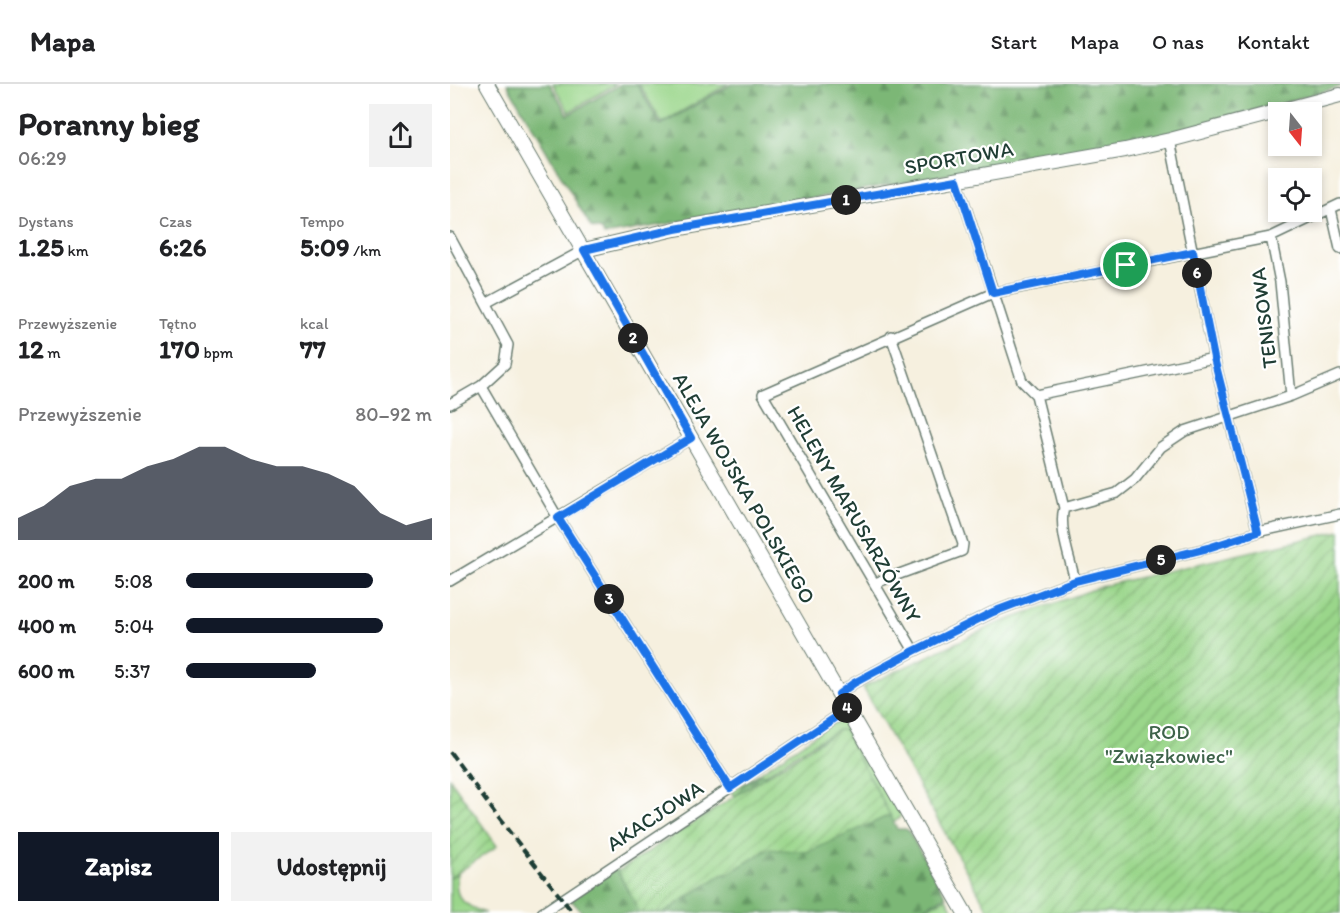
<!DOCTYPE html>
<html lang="pl">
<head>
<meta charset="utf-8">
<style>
  body { margin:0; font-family:Itim,sans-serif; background:#f2f2f2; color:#202124; height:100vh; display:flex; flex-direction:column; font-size:22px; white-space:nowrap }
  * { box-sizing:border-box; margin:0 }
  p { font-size:20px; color:#757577 }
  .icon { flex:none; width:33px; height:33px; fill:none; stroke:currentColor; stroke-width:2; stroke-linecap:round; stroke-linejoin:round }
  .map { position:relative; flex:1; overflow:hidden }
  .side { display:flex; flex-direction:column; background:#fff; width:450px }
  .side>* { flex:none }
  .needle { width:39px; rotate:163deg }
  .fabs { position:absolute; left:818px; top:18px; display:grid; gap:12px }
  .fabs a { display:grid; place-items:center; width:54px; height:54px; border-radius:0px; background:#fff; box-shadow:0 3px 9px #0003; font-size:30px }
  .pin { position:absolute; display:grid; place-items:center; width:51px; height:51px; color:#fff; margin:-26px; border:3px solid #fff; border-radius:50%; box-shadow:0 2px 6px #0007 }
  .km { position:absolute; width:30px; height:30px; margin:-15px; border-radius:50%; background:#222; color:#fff; font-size:16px; line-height:30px; text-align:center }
  .round { display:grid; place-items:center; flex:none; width:63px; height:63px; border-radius:0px; background:#f2f2f2 }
  .overview { display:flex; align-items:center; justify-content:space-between; height:102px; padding:0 18px }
  h1 { font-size:33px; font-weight:700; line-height:45px }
  .stats { display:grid; grid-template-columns:repeat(3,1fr); gap:9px; height:102px; padding:6px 18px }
  .stats div { display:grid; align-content:center }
  .stats b { font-size:26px; font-weight:700 }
  .stats small { font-size:16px; font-weight:400 }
  .stats p { font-size:16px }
  .chart { height:168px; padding:12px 18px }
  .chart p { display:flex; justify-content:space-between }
  .chart svg { width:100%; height:108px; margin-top:6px; fill:#111827; opacity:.7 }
  .action { display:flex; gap:12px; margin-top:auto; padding:12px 18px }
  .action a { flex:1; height:69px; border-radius:0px; background:#111827; color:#fff; font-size:24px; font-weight:700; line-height:69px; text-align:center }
  .action a+a { background:#f2f2f2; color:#202124 }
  ul { padding:0 18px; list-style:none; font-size:20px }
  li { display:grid; grid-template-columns:96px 72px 1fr; align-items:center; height:45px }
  li i { height:15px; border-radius:8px; background:#111827 }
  header { display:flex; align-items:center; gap:36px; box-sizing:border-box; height:84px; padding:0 30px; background:#fff; border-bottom:2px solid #e0e0e0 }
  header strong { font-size:28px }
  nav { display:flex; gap:33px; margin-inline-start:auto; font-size:21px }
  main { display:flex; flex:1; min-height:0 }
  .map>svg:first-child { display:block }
</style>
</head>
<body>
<header>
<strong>Mapa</strong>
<nav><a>Start</a><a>Mapa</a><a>O nas</a><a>Kontakt</a></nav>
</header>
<main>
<section class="side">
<div class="overview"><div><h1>Poranny bieg</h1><p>06:29</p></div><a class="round"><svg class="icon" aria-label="share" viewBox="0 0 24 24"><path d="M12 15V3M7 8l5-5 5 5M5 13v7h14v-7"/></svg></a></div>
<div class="stats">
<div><p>Dystans</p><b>1.25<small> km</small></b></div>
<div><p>Czas</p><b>6:26</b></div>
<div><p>Tempo</p><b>5:09<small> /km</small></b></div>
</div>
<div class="stats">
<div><p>Przewyższenie</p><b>12<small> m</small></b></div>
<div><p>Tętno</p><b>170<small> bpm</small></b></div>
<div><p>kcal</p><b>77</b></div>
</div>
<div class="chart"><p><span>Przewyższenie</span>80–92 m</p>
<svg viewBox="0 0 160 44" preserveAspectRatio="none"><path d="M0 44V35L10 30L20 22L30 19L40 19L50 14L60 11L70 6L80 6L90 11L100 14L110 14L120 17L130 22L140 33L150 38L160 35V44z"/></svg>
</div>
<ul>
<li><b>200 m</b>5:08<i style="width:76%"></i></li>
<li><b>400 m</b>5:04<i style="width:80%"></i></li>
<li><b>600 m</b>5:37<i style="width:53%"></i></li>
</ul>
<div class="action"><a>Zapisz</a><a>Udostępnij</a></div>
</section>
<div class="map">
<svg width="890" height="829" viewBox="0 0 890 829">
  <defs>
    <pattern id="forest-firs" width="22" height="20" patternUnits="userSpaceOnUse" patternTransform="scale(1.5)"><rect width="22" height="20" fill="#7bb776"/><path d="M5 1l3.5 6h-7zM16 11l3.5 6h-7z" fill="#649662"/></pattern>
    <pattern id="garden-furrows" width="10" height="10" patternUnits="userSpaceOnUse" patternTransform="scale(1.5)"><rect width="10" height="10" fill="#9ad68a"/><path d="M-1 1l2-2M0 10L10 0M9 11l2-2" fill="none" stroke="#7daf72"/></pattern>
  </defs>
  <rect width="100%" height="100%" fill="#fff"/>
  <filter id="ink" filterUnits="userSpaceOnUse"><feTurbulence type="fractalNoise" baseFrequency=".0167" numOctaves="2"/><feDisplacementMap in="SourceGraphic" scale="12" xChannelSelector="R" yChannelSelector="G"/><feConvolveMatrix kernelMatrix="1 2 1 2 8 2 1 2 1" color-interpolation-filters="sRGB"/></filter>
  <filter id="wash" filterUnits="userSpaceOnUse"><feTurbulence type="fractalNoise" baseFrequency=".008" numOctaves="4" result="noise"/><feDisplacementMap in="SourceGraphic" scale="24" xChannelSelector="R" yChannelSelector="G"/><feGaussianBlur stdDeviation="1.35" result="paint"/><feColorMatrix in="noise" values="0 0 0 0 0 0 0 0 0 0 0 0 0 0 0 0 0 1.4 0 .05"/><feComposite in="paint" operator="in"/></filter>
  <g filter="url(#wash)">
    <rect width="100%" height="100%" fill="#f6f0df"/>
    <path fill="#9ad68a" stroke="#5c8a5f" stroke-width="1.5" d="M 103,0 L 166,0 L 119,28 Z
      M 189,0 L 278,0 L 212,39 Z
      M 391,637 L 399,641 L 451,729 L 449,735 L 443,738 L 394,646 C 375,647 304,699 284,712 L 281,708 L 381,640 Z
      M 8,788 C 2,815 13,820 35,829 L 0,829 L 0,794 Z
      M 496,814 L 505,829 L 479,829 L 476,824 Z"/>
    <path fill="url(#forest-firs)" stroke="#4d7a55" stroke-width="1.5" d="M 57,0 L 100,0 L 118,31 L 171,0 L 187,0 L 211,41 L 282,0 L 890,0 L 890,3 L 741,44 L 678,59 L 154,151 L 152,146 L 141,143 Z
      M 310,690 L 320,692 L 358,767 L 440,731 L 447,745 L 456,745 L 459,748 L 496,812 L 464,829 L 133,829 L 121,816 L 166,784 L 178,807 L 213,829 L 274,789 L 276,791 L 318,765 L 288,713 C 289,700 302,697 310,690 Z"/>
    <path fill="url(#garden-furrows)" stroke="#5c8a5f" stroke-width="1.5" d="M 890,447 L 890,829 L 540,829 L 413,603 L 544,541 L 653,502 Z
      M 388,646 L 394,646 L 440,731 L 358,768 L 318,765 L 276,791 L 274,789 L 213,829 L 190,829 L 168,787 Z
      M 0,695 L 47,762 L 0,794 Z"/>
  </g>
  <g filter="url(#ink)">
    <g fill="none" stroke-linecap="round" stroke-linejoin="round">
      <g stroke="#6a7c70" stroke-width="12">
        <path id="street" d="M 720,56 L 764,274 L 808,448
          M 507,96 L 572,297 L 586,311 L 614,424 C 608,444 621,477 625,497
          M 881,125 L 890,165
          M 0,153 L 58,261 L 55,280 L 31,302 L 108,434 L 280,704
          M 821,153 L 830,198 L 841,312
          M 36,219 L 134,166
          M 586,311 L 764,274
          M 0,320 L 31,302
          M 614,424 L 667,409 L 685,395 L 711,363 L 735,347 L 841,312 L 890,291
          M 0,497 L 241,354
          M 425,499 L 512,467 L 513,460 L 441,252
          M 464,567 L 313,310 L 543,209 L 821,153 L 890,120
          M 389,610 L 404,599 L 464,567 L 543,528 L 625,497 L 758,464 L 808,448 L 890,430
          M 92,829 L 398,625"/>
      </g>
      <g stroke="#6a7c70" stroke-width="16">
        <path id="secondary" d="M 37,0 L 515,829
          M 134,166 L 225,145 L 675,66 L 720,56 L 890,11"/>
      </g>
      <use href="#street" stroke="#fff" stroke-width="9"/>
      <use href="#secondary" stroke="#fff" stroke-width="14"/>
      <path stroke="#1f3d34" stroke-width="4" stroke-dasharray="9 4.5" stroke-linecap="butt" d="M 0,668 L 47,732 L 123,829"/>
    </g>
  </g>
  <g fill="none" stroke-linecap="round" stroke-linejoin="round" filter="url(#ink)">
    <g stroke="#fff" stroke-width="12">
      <path id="route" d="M 507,96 L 543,209 L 743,168 L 764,274 L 808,448 L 758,464 L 625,497 L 543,528 L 464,567 L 404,599 L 389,610 L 398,625 L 280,704 L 108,434 L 241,354 L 134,166 L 225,145 Z"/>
    </g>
    <use href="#route" stroke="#1a73e8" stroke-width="8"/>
  </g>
  <g text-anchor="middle" stroke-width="4.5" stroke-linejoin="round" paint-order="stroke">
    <g font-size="21" fill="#1f3d34" stroke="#fff">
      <text transform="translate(509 74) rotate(-10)" y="7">SPORTOWA</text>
      <text transform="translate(814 234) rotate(-97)" y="7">TENISOWA</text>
      <text transform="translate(294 404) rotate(60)" y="7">ALEJA WOJSKA POLSKIEGO</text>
      <text transform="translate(404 430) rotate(60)" y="7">HELENY MARUSARZÓWNY</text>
      <text transform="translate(205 732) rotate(-33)" y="7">AKACJOWA</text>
    </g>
    <g font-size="21" fill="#3e634a" stroke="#fff">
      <text x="719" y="655">ROD<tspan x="719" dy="24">"Związkowiec"</tspan></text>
    </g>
  </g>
</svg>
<div class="fabs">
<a><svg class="needle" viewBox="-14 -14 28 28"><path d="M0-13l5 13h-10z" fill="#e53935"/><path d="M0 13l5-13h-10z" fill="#757577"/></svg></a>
<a><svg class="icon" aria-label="locate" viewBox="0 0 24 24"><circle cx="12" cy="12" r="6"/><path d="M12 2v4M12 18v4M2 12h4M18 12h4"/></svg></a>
</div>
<div class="pin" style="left:676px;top:181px;background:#1e9e55"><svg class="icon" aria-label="arrive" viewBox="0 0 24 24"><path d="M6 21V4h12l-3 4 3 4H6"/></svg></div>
<b class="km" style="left:396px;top:116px">1</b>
<b class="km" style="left:183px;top:254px">2</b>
<b class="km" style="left:159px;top:515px">3</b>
<b class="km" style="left:397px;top:624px">4</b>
<b class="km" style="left:711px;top:476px">5</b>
<b class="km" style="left:747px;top:189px">6</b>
</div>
</main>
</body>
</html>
